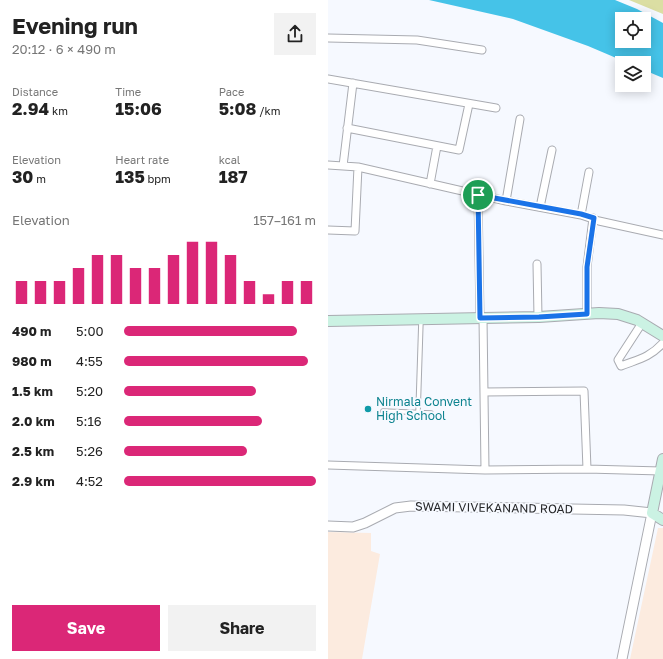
<!DOCTYPE html>
<html lang="en">
<head>
<meta charset="utf-8">
<style>
  body { margin:0; font-family:"Golos Text",sans-serif; background:#f2f2f2; color:#222; height:100vh; display:flex; flex-direction:column; font-size:15px; white-space:nowrap }
  * { box-sizing:border-box; margin:0 }
  p { font-size:13px; color:#767676 }
  .icon { flex:none; width:22px; height:22px; fill:none; stroke:currentColor; stroke-width:2; stroke-linecap:round; stroke-linejoin:round }
  .map { position:relative; flex:1; overflow:hidden }
  .panel { display:flex; flex-direction:column; background:#fff; width:328px }
  .panel>* { flex:none }
  .controls { position:absolute; left:287px; top:12px; display:grid; gap:8px }
  .controls a { display:grid; place-items:center; width:36px; height:36px; border-radius:0px; background:#fff; box-shadow:0 2px 10px #0003; font-size:20px }
  .pin { position:absolute; display:grid; place-items:center; width:34px; height:34px; color:#fff; margin:-17px; border:2px solid #fff; border-radius:50%; box-shadow:0 1px 4px #0007 }
  .round { display:grid; place-items:center; flex:none; width:42px; height:42px; border-radius:0px; background:#f2f2f2 }
  .headline { display:flex; align-items:center; justify-content:space-between; height:68px; padding:0 12px }
  h1 { font-size:22px; font-weight:700; line-height:30px }
  .metrics { display:grid; grid-template-columns:repeat(3,1fr); gap:6px; height:68px; padding:4px 12px }
  .metrics div { display:grid; align-content:center }
  .metrics b { font-size:17px; font-weight:700 }
  .metrics small { font-size:11px; font-weight:400 }
  .metrics p { font-size:11px }
  .chart { height:112px; padding:8px 12px }
  .chart p { display:flex; justify-content:space-between }
  .chart svg { width:100%; height:72px; margin-top:4px; stroke:#db2777; stroke-width:6 }
  .primary-button { display:flex; gap:8px; margin-top:auto; padding:8px 12px }
  .primary-button a { flex:1; height:46px; border-radius:0px; background:#db2777; color:#fff; font-size:16px; font-weight:700; line-height:46px; text-align:center }
  .primary-button a+a { background:#f2f2f2; color:#222 }
  ul { padding:0 12px; list-style:none; font-size:13px }
  li { display:grid; grid-template-columns:64px 48px 1fr; align-items:center; height:30px }
  li i { height:10px; border-radius:5px; background:#db2777 }
  main { display:flex; flex:1; min-height:0 }
  .map>svg:first-child { display:block }
</style>
</head>
<body>
<main>
<section class="panel">
<div class="headline"><div><h1>Evening run</h1><p>20:12 · 6 × 490 m</p></div><a class="round"><svg class="icon" aria-label="share" viewBox="0 0 24 24"><path d="M12 15V3M7 8l5-5 5 5M5 13v7h14v-7"/></svg></a></div>
<div class="metrics">
<div><p>Distance</p><b>2.94<small> km</small></b></div>
<div><p>Time</p><b>15:06</b></div>
<div><p>Pace</p><b>5:08<small> /km</small></b></div>
</div>
<div class="metrics">
<div><p>Elevation</p><b>30<small> m</small></b></div>
<div><p>Heart rate</p><b>135<small> bpm</small></b></div>
<div><p>kcal</p><b>187</b></div>
</div>
<div class="chart"><p><span>Elevation</span>157–161 m</p>
<svg viewBox="0 0 160 44" preserveAspectRatio="none"><path d="M5 44V30M15 44V30M25 44V30M35 44V22M45 44V14M55 44V14M65 44V22M75 44V22M85 44V14M95 44V6M105 44V6M115 44V14M125 44V30M135 44V38M145 44V30M155 44V30"/></svg>
</div>
<ul>
<li><b>490 m</b>5:00<i style="width:90%"></i></li>
<li><b>980 m</b>4:55<i style="width:96%"></i></li>
<li><b>1.5 km</b>5:20<i style="width:69%"></i></li>
<li><b>2.0 km</b>5:16<i style="width:72%"></i></li>
<li><b>2.5 km</b>5:26<i style="width:64%"></i></li>
<li><b>2.9 km</b>4:52<i style="width:100%"></i></li>
</ul>
<div class="primary-button"><a>Save</a><a>Share</a></div>
</section>
<div class="map">
<svg width="335" height="659" viewBox="0 0 335 659">
  <rect width="100%" height="100%" fill="#f6f9ff"/>
  <path fill="#fcebdf" d="M 330,528 L 335,528 L 335,659 L 302,659 Z
    M 0,532 L 43,533 L 43,551 L 52,554 L 34,659 L 0,659 Z"/>
  <path fill="#dbdea3" d="M 301,0 L 335,0 L 335,14 Z"/>
  <path fill="#45c3e8" fill-rule="evenodd" d="M 101,0 L 287,0 L 309,9 L 335,23 L 335,78 L 316,70 L 316,63 L 300,63 L 260,46 L 185,19 ZM 294,19 L 316,19 L 316,41 L 294,41 Z"/>
  <g fill="none" stroke-linecap="round" stroke-linejoin="round">
    <g stroke="#a9abb1" stroke-width="5.5">
      <path id="service" d="M 55,411 L 103,413
        M 90,413 L 93,320"/>
    </g>
    <g stroke="#a9abb1" stroke-width="9">
      <path id="minor" d="M 0,38 L 89,40 L 154,50
        M 0,79 L 168,108
        M 19,128 L 131,150 L 141,104
        M 0,165 L 30,167 L 178,201 L 253,215 L 271,221 L 335,235
        M 15,166 L 25,83
        M 102,184 L 109,146
        M 150,195 L 152,318
        M 178,201 L 192,119
        M 212,207 L 224,150
        M 253,215 L 261,172
        M 0,230 L 27,231 L 30,167
        M 209,264 L 210,317
        M 259,314 L 259,267 L 265,218
        M 314,323 L 290,360 L 293,366 C 311,359 321,358 335,343
        M 156,392 L 256,391 L 259,469 L 157,470
        M 0,465 L 157,470 L 155,318
        M 259,469 L 333,471"/>
    </g>
    <g stroke="#a9abb1" stroke-width="11">
      <path id="tertiary" d="M 0,526 L 25,527 L 37,523 L 67,508 L 83,506 L 296,510 L 324,513 L 294,659"/>
    </g>
    <g stroke="#a9abb1" stroke-width="12">
      <path id="secondary" d="M 0,321 L 211,317 L 271,313 L 290,314 L 309,320 L 335,336
        M 324,513 L 335,459
        M 324,513 L 335,520"/>
    </g>
    <use href="#service" stroke="#fff" stroke-width="3.5"/>
    <use href="#minor" stroke="#fff" stroke-width="7"/>
    <use href="#tertiary" stroke="#fff" stroke-width="9"/>
    <use href="#secondary" stroke="#cbf2e3" stroke-width="10"/>
  </g>
  <g fill="none" stroke-linecap="round" stroke-linejoin="round">
    <g stroke="#fff" stroke-width="8">
      <path id="route" d="M 150,195 L 253,214 L 266,218 L 259,267 L 259,314 L 211,317 L 152,318 Z"/>
    </g>
    <use href="#route" stroke="#1a73e8" stroke-width="5"/>
  </g>
  <circle fill="#0f9aa8" stroke="#f6f9ff" stroke-width="1.5" cx="40" cy="409" r="4"/>
  <g text-anchor="middle" stroke-width="3.5" stroke-linejoin="round" paint-order="stroke">
    <g font-size="12" fill="#0d838f" stroke="#f6f9ff" text-anchor="start">
      <text x="48" y="406">Nirmala Convent<tspan x="48" dy="14">High School</tspan></text>
    </g>
    <g font-size="12" fill="#27282a" stroke="#f6f9ff">
      <text transform="translate(166 508) rotate(1)" y="4">SWAMI VIVEKANAND ROAD</text>
    </g>
  </g>
</svg>
<div class="controls">
<a><svg class="icon" aria-label="locate" viewBox="0 0 24 24"><circle cx="12" cy="12" r="6"/><path d="M12 2v4M12 18v4M2 12h4M18 12h4"/></svg></a>
<a><svg class="icon" aria-label="layers" viewBox="0 0 24 24"><path d="M12 4l9 5-9 5-9-5zM3 14l9 5 9-5"/></svg></a>
</div>
<div class="pin" style="left:150px;top:195px;background:#1e9e55"><svg class="icon" aria-label="arrive" viewBox="0 0 24 24"><path d="M6 21V4h12l-3 4 3 4H6"/></svg></div>
</div>
</main>
</body>
</html>
